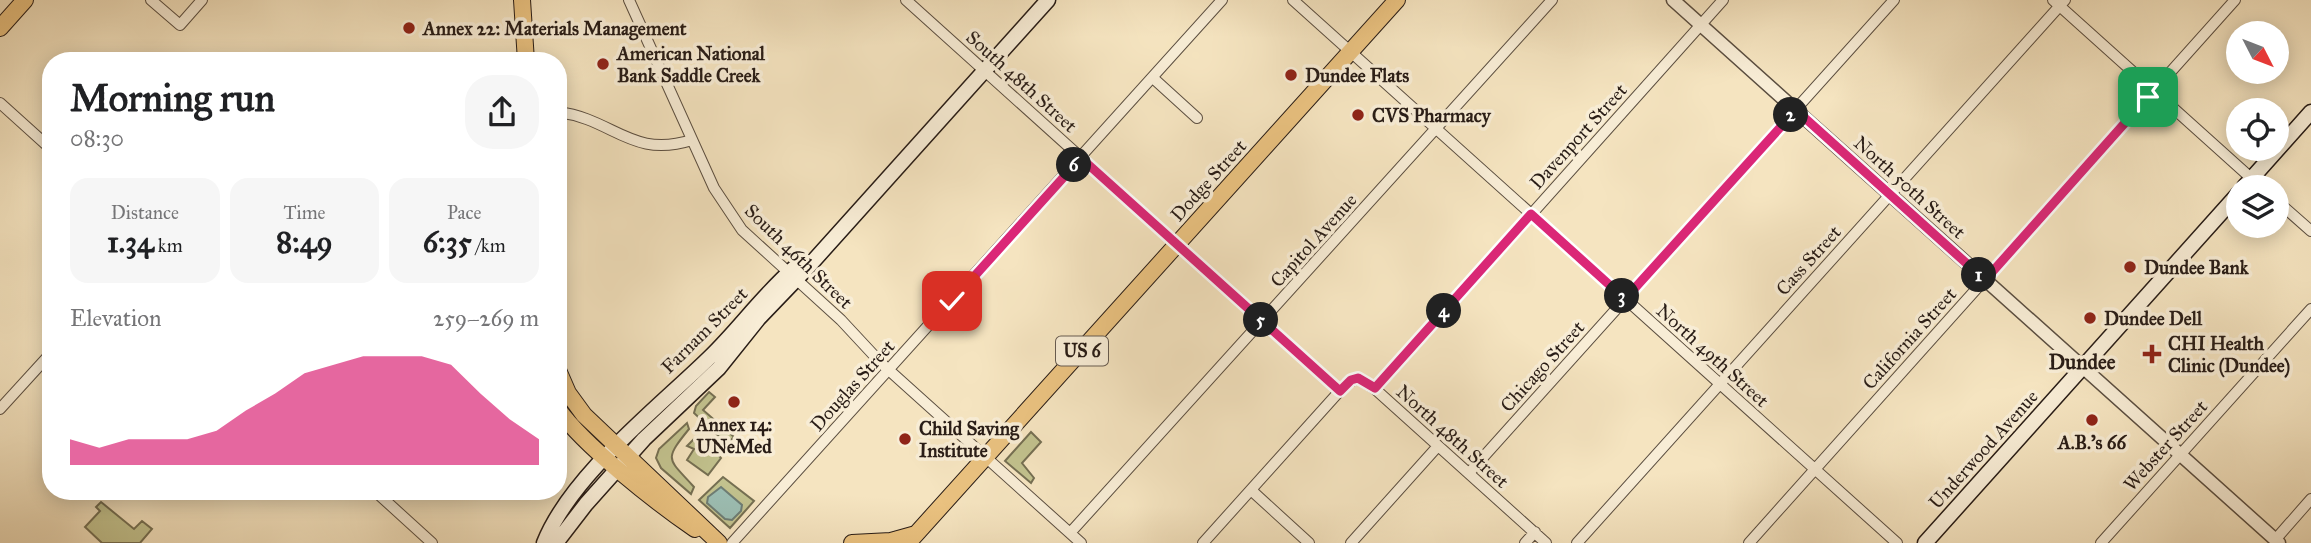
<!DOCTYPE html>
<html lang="en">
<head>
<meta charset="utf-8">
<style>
  body { margin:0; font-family:"IM FELL Great Primer",serif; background:#f6f6f6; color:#202124; height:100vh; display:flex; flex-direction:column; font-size:26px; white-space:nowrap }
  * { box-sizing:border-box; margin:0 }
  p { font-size:23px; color:#757577 }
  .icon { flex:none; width:38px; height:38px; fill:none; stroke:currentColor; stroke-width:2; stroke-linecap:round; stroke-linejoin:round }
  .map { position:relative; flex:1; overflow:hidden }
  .sheet { position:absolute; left:42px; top:52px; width:525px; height:448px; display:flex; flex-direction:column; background:#fff; border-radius:28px; box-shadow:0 4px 18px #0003 }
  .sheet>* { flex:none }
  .needle { width:46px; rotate:132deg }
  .buttons { position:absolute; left:2226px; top:21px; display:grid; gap:14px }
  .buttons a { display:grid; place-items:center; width:63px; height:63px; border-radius:50%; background:#fff; box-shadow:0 4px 18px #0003; font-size:35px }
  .pin { position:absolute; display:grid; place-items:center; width:60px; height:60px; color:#fff; margin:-30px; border-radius:14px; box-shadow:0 4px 10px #0006 }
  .km { position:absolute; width:35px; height:35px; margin:-18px; border-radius:50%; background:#222; color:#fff; font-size:19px; line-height:35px; text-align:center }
  .round { display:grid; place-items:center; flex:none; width:74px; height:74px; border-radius:28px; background:#f6f6f6 }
  .summary { display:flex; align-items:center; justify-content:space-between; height:119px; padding:0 28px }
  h1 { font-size:38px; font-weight:800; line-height:52px }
  .stats { display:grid; grid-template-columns:repeat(3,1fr); gap:10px; height:119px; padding:7px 28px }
  .stats div { display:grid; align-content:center; border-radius:18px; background:#f6f6f6; text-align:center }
  .stats b { font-size:30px; font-weight:800 }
  .stats small { font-size:19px; font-weight:400 }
  .stats p { font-size:19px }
  .chart { height:196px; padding:14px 28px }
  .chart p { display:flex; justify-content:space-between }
  .chart svg { width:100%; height:126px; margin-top:7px; fill:#db2777; opacity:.7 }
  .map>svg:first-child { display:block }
</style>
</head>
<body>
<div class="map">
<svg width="2311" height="543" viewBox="0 0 2311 543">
  <rect width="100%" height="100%" fill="#f5e4c0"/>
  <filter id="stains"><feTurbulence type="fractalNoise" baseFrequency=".00286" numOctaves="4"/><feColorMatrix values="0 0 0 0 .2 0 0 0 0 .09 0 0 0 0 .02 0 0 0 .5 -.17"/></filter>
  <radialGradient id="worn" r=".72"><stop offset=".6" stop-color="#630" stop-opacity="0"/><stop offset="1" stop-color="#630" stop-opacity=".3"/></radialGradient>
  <path fill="#c2c28e" stroke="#756f52" stroke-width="2" d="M 709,392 L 715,397 L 703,410 L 734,437 L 727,444 L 694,413 L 696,406 Z
    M 687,423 L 689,429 C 663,461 668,458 694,487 L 691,494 L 661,468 L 656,458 L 659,449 Z
    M 1031,432 L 1041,442 L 1022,463 L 1034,478 L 1031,483 L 1005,461 Z
    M 702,437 L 721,458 L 708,475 L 687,460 L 694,449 L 687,446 L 695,438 Z
    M 723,477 L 754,501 L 730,528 L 699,500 Z
    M 101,502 L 134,529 L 142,521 L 152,529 L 140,543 L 102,543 L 85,527 L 100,511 L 96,507 Z"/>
  <path fill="#9cbeb3" stroke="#6e7d74" stroke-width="2" d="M 721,487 L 742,505 L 741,511 L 732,520 L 725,519 L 707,503 L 708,497 Z"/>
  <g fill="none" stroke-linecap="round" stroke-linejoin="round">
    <g stroke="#5b4e40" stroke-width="12">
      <path id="minor" d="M 151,0 L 180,25 L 202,0
        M 629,0 L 714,188 L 742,230 L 841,320 L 881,363 L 1081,543
        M 906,0 L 1340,391
        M 1293,0 L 1897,543
        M 2053,0 L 2261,187
        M 1153,78 L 1197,118
        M 0,103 L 51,149
        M 558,112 C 614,119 631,159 692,140
        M 2277,201 L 2311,231
        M 1375,389 L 1723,0
        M 0,409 L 51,353
        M 1469,473 L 1894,0
        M 1251,490 L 1309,543
        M 376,492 L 432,543
        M 1070,533 L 1552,0
        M 2275,540 L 2311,499
        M 732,543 L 1222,0
        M 1203,543 L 1346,384 L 1358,378 L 1375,389 L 1546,543
        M 1351,543 L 1438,446
        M 1525,543 L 1535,532
        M 1577,543 L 2065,0
        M 1749,543 L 2235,0
        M 2101,543 L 2311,309"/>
    </g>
    <g stroke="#5b4e40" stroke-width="15">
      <path id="tertiary" d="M 1673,0 L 2279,543"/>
    </g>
    <g stroke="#281c16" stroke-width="17">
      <path id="secondary" d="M 2244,187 L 2311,112
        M 544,543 C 571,475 658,408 710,357 C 739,329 763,295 794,268
        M 556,543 L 586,504 L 644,439 L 719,368 L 759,318 L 808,267 L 1048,0
        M 1925,543 L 2238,194"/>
    </g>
    <g stroke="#281c16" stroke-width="18">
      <path id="primary" d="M 522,0 L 526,61
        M 0,28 L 25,0
        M 558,370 L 568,393 L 584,415 L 719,543
        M 558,409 C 584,446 657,503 695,529"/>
    </g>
    <g stroke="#281c16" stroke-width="18">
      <path id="trunk" d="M 852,543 L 891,541 L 916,534
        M 908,543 L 1397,0"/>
    </g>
    <use href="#minor" stroke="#f8edd6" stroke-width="10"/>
    <use href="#tertiary" stroke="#f8edd6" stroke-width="12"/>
    <use href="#secondary" stroke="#f8edd6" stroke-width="14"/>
    <use href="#primary" stroke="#eac280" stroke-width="16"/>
    <use href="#trunk" stroke="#eac280" stroke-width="16"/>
  </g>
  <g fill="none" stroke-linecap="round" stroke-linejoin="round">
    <g stroke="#fff" stroke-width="14">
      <path id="route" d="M 952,301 L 1081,158 L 1340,391 L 1351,380 L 1358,378 L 1375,388 L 1531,214 L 1625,299 L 1796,110 L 1985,280 L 2148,97"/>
    </g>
    <use href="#route" stroke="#db2777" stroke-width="9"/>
  </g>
  <g fill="#8f2418" stroke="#f8edd6" stroke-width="2.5">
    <circle cx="409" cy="28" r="7"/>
    <circle cx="603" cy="64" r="7"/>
    <circle cx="1291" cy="75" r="7"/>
    <circle cx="1358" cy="115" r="7"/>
    <circle cx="2130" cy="267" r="7"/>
    <circle cx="2090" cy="318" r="7"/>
    <path d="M2148.5 343.5h7v7h7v7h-7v7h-7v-7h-7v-7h7z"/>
    <circle cx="734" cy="402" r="7"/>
    <circle cx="2092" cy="420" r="7"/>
    <circle cx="905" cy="439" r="7"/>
  </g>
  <g text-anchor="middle" stroke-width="7" stroke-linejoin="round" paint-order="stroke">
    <rect fill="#f8edd6" stroke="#665b50" stroke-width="2" x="1056" y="336.5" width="52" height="29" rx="5"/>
    <g font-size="18" font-weight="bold" fill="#281c16">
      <text x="1082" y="357">US 6</text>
    </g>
    <g font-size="19" font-weight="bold" fill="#281c16" stroke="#f8edd6" text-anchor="start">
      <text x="423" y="35">Annex 22: Materials Management</text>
      <text x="617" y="60">American National<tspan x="617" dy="22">Bank Saddle Creek</tspan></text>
      <text x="1305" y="82">Dundee Flats</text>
      <text x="1372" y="122">CVS Pharmacy</text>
      <text x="2144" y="274">Dundee Bank</text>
      <text x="2104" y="325">Dundee Dell</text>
      <text x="2168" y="350">CHI Health<tspan x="2168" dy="22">Clinic (Dundee)</tspan></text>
      <text x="734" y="431" text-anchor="middle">Annex 14:<tspan x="734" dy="22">UNeMed</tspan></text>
      <text x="919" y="435">Child Saving<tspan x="919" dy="22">Institute</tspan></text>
      <text x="2092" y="449" text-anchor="middle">A.B.'s 66</text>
    </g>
    <g font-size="19" fill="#281c16" stroke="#f8edd6">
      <text transform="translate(1022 81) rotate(42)" y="7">South 48th Street</text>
      <text transform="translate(1578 136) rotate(-48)" y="7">Davenport Street</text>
      <text transform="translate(1208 180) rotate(-48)" y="7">Dodge Street</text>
      <text transform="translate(1910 187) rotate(42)" y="7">North 50th Street</text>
      <text transform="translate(1313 240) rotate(-48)" y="7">Capitol Avenue</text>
      <text transform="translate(799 256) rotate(44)" y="7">South 46th Street</text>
      <text transform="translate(1808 260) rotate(-48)" y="7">Cass Street</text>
      <text transform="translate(704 330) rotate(-45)" y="7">Farnam Street</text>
      <text transform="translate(1909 338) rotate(-48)" y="7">California Street</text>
      <text transform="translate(1713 355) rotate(42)" y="7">North 49th Street</text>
      <text transform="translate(1542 366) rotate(-48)" y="7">Chicago Street</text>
      <text transform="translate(852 385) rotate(-48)" y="7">Douglas Street</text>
      <text transform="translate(1453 436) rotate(42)" y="7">North 48th Street</text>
      <text transform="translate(2165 445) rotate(-48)" y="7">Webster Street</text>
      <text transform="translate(1983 449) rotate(-48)" y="7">Underwood Avenue</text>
    </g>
    <g font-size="21" font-weight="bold" fill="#281c16" stroke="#f8edd6">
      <text x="2082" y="369">Dundee</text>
    </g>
  </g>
  <rect width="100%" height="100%" filter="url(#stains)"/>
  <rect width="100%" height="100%" fill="url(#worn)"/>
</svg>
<div class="buttons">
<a><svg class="needle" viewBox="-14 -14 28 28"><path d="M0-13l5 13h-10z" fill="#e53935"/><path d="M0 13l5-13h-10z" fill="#757577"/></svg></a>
<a><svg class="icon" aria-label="locate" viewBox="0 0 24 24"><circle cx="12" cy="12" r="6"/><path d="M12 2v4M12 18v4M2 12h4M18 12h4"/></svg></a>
<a><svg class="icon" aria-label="layers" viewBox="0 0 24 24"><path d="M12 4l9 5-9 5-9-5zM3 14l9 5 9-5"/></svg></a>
</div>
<div class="pin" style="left:2148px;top:97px;background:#1e9e55"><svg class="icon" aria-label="arrive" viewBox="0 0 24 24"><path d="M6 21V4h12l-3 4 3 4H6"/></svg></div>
<div class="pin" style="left:952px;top:301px;background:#d93025"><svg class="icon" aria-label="check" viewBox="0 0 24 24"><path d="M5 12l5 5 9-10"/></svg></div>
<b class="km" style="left:1979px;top:275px">1</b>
<b class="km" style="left:1791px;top:115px">2</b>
<b class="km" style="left:1622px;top:296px">3</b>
<b class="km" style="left:1444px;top:311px">4</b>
<b class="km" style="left:1261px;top:320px">5</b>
<b class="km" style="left:1074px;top:165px">6</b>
<section class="sheet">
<div class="summary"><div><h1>Morning run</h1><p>08:30</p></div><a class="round"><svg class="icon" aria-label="share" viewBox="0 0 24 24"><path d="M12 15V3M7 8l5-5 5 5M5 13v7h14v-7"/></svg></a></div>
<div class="stats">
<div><p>Distance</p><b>1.34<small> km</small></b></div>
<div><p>Time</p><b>8:49</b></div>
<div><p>Pace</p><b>6:35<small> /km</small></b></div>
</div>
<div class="chart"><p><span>Elevation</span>259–269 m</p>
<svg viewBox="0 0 160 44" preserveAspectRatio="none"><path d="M0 44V35L10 38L20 35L30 35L40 35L50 32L60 25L70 19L80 12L90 9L100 6L110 6L120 6L130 9L140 19L150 28L160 35V44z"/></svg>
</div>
</section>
</div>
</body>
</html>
